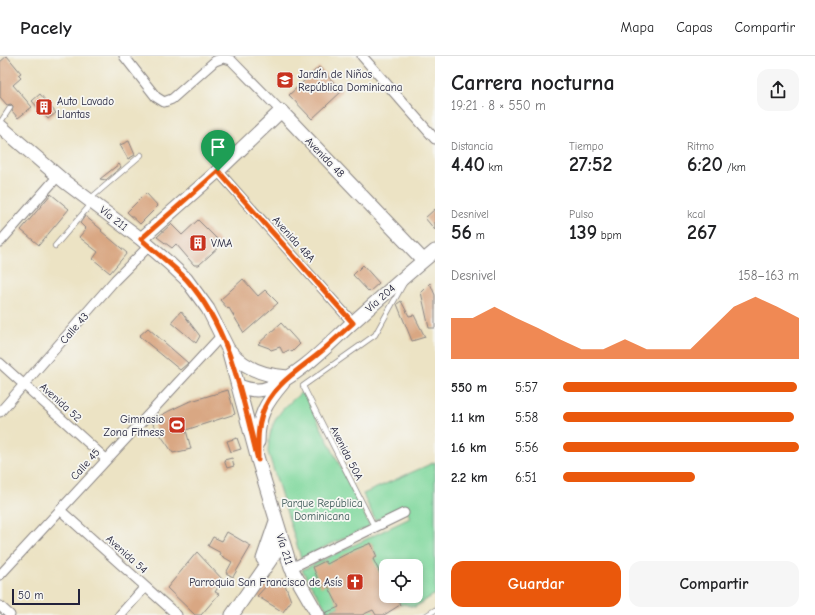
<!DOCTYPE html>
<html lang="es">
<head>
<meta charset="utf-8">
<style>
  body { margin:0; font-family:"Comic Neue",sans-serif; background:#f6f6f6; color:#202124; height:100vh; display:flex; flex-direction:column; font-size:15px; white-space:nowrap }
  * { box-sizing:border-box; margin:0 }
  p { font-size:13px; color:#757577 }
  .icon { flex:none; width:22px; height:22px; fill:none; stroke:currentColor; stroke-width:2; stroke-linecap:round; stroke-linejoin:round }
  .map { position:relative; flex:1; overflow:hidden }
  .panel { display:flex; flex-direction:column; background:#fff; width:380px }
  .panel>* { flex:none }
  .controls { position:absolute; left:379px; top:503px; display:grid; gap:8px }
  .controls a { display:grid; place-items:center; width:44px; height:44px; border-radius:8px; background:#fff; box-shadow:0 2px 6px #0003; font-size:20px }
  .scale { position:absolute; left:12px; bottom:10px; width:68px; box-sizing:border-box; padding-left:4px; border:2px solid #22223b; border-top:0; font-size:11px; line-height:14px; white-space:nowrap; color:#22223b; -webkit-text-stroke:3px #f6f6f2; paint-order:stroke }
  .pin { position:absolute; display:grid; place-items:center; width:34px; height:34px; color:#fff; margin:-41px -17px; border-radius:50% 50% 50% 0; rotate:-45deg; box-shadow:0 0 4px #0007 }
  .pin .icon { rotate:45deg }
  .round { display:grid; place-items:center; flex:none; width:42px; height:42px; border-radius:12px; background:#f6f6f6 }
  .head { display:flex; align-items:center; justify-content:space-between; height:68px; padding:0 16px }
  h1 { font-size:22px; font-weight:700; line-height:30px }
  .metrics { display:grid; grid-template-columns:repeat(3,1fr); gap:6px; height:68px; padding:4px 16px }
  .metrics div { display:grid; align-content:center }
  .metrics b { font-size:20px; font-weight:700 }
  .metrics small { font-size:11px; font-weight:400 }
  .metrics p { font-size:11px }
  .chart { height:112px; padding:8px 16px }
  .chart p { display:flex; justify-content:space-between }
  .chart svg { width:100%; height:72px; margin-top:4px; fill:#ea580c; opacity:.7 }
  .button { display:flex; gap:8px; margin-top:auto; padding:8px 16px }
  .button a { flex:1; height:46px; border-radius:12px; background:#ea580c; color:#fff; font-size:16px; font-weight:700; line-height:46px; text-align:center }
  .button a+a { background:#f6f6f6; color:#202124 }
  ul { padding:0 16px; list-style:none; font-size:13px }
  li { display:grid; grid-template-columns:64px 48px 1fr; align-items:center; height:30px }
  li i { height:10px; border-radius:5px; background:#ea580c }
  header { display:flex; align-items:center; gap:24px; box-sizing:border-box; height:56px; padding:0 20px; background:#fff; border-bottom:1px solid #e0e0e0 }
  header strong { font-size:19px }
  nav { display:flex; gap:22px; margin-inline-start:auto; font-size:14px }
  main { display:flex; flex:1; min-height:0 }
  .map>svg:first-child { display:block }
</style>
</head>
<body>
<header>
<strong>Pacely</strong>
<nav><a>Mapa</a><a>Capas</a><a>Compartir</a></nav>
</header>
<main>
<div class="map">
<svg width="435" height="559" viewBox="0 0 435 559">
  <rect width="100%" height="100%" fill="#f6f6f2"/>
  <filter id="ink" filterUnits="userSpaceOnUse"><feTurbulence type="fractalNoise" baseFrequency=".025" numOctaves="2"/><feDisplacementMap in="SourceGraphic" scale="8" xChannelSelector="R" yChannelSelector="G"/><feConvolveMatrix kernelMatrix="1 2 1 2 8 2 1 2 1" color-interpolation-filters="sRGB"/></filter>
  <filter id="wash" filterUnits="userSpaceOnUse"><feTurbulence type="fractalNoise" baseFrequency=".012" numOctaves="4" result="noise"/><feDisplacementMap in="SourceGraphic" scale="16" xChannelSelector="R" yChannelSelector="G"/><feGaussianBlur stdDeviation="0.9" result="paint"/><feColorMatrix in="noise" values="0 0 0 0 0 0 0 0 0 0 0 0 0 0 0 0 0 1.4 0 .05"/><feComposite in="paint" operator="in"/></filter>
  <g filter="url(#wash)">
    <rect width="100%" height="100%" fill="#ece3c4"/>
    <path fill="#80d89d" stroke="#517d6c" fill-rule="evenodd" d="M 303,335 L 370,470 L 301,502 L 268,396 C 270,362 279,356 303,335 Z
      M 435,406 L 435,538 L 415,551 L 404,548 L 400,549 L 396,540 L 416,540 L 416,510 L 386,510 L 386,520 L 374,556 L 376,559 L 354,559 L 346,547 L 330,555 L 330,559 L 302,514 L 410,462 L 406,451 L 375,464 L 363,438 ZM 371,487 L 377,501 L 364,507 Z"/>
    <g id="blocks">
      <path fill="#d9a783" d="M 7,0 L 21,17 L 18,19 L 21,22 L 13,29 L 32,51 L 18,62 L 12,55 L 13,50 L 11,48 L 7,49 L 0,41 L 0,6 Z
        M 319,11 L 342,35 L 312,63 L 289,39 Z
        M 40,38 L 56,57 L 48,63 L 32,45 Z
        M 129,85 L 135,99 L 128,103 L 120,89 Z
        M 119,108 L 121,111 L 106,124 L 100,123 Z
        M 146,137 L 158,150 L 140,168 L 127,156 Z
        M 51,138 L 69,153 L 39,189 L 21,174 Z
        M 435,153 L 435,174 L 425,162 Z
        M 85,160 L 102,174 L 101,175 L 127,197 L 110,217 L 93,203 L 98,196 L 79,181 L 86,173 L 80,167 Z
        M 198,164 L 222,188 L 199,209 L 194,209 L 176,188 L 172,192 L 157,181 L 171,168 L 182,179 Z
        M 363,209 L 379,227 L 369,236 L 353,219 Z
        M 243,223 L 258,240 L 265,234 L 278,247 L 244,277 L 229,252 L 228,253 L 220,244 Z
        M 430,227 L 435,239 L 435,272 L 429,272 L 421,236 Z
        M 401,245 L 409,260 L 414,259 L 425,281 L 412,285 L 397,248 Z
        M 181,255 L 200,280 L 196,287 L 171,266 Z
        M 281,267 L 300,288 L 292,296 L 289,294 L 283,297 L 280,291 L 271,294 L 269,292 L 258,288 Z
        M 148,272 L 188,307 L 180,314 L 139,280 Z
        M 228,334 L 235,358 L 186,374 L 191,393 L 173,397 L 151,365 L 169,355 L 188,346 Z
        M 237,382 L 241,393 L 231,396 L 227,385 Z
        M 232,402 L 234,410 L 227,412 L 224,404 Z
        M 227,476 L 251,490 L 233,521 L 226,517 L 232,506 L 220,499 L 221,497 L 208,490 L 213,481 L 222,485 Z
        M 371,487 L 377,501 L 373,503 L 382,521 L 386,520 L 386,540 L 396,540 L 400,549 L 384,559 L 376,559 L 373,554 L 362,559 L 326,559 L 325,557 L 339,551 L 327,528 L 321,531 L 313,511 L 325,505 L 327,508 L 354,494 Z
        M 197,496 L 223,524 L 215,536 L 219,538 L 201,559 L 195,559 L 167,532 Z
        M 283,523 L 291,545 L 283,556 L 257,540 L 268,528 Z"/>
    </g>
  </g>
  <g filter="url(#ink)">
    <use href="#blocks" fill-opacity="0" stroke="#878280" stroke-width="1"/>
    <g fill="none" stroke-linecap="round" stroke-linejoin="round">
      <g stroke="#878280" stroke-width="6">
        <path id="lane" d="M 0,67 L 10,52
          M 91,142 L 141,99
          M 55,190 L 92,147
          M 375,472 L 303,330 L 375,279 L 404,227
          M 427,559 L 435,554"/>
      </g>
      <g stroke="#878280" stroke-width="11">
        <path id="street" d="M 124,0 L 156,41 L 164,46 L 172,43 L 215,5 L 223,2 L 231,4 L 281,55
          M 362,0 L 435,83
          M 218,115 L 353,267
          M 0,186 L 58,120
          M 0,307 L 106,403
          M 0,356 L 115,224 L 149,190
          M 60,454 L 177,559
          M 291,512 L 404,457
          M 0,519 L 222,279
          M 0,550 L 10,559
          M 120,559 L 145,531"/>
      </g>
      <g stroke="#878280" stroke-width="15">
        <path id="secondary" d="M 0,70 L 65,126 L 141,183 L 169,207 L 186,223 L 208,253 L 228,293 L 258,404 L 291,512 L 318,559
          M 141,183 L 218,115 L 281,55 L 423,204
          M 230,295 C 245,313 265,320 288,321
          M 239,330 C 249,334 258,336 268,332 C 300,319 326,291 350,269 C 378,244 406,219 435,195
          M 258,386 C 258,359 266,347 283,327
          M 263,503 L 276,465
          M 232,559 L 271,503 L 282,484"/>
      </g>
      <use href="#lane" stroke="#fff" stroke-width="4.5"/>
      <use href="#street" stroke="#fff" stroke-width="9"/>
      <use href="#secondary" stroke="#fff" stroke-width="13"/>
    </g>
  </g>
  <g fill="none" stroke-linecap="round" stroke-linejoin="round" filter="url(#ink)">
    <g stroke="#fff" stroke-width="8">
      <path id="route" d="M 218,115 L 353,267 C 343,276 333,285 323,294 C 301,313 271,329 262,358 C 257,373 258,389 258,404 C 242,341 231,274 187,224 C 173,209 156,197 141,183 Z"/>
    </g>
    <use href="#route" stroke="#ea580c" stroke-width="5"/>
  </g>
  <defs>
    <g id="school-square" transform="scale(0.9)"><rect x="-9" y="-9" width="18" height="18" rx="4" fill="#c8321e" stroke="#f6f6f2"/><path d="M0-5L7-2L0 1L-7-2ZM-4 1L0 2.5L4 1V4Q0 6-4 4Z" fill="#fff"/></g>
    <g id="building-square" transform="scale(0.9)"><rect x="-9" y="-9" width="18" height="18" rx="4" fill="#c8321e" stroke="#f6f6f2"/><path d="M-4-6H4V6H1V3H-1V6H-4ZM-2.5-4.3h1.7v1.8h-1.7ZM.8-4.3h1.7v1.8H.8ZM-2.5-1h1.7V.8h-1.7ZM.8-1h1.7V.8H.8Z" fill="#fff"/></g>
    <g id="stadium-square" transform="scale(0.9)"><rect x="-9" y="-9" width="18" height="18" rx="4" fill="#c8321e" stroke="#f6f6f2"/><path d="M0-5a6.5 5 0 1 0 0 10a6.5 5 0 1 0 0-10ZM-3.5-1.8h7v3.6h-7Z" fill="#fff"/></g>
    <g id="church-square" transform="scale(0.9)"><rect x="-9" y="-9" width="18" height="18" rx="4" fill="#c8321e" stroke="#f6f6f2"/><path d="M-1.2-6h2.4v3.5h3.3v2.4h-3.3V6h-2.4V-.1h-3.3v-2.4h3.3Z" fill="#fff"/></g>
  </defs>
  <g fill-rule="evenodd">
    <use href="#school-square" x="285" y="24"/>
    <use href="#building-square" x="44" y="51"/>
    <use href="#building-square" x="198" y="187"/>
    <use href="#stadium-square" x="177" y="369"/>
    <use href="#church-square" x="355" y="526"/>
  </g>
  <g text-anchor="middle" stroke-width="3.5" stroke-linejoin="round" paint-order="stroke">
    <g font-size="11" fill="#22223b" stroke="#f6f6f2" text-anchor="start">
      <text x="298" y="22">Jardín de Niños<tspan x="298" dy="13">República Dominicana</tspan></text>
      <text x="57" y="49">Auto Lavado<tspan x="57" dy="13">Llantas</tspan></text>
      <text x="211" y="191">VMA</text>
      <text x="164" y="367" text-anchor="end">Gimnasio<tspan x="164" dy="13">Zona Fitness</tspan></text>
      <text x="342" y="530" text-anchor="end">Parroquia San Francisco de Asís</text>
    </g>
    <g font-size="11" fill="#22223b" stroke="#f6f6f2">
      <text transform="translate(325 101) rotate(46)" y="4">Avenida 48</text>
      <text transform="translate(114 162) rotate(38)" y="4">Vía 211</text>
      <text transform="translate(294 183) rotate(48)" y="4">Avenida 48A</text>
      <text transform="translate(380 242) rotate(-42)" y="4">Vía 204</text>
      <text transform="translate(74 272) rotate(-49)" y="4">Calle 43</text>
      <text transform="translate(61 346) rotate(42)" y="4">Avenida 52</text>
      <text transform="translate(347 397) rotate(63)" y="4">Avenida 50A</text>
      <text transform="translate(85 408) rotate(-48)" y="4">Calle 45</text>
      <text transform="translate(285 493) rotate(72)" y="4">Vía 211</text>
      <text transform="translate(127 498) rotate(42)" y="4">Avenida 54</text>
    </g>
    <g font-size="11" fill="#3e5958" stroke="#f6f6f2">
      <text x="322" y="451">Parque República<tspan x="322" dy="13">Dominicana</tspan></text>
    </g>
  </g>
</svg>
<div class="controls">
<a><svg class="icon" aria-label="locate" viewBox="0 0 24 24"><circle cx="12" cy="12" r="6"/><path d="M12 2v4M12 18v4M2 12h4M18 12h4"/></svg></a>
</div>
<div class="scale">50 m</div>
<div class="pin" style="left:218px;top:115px;background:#1e9e55"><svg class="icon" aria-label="arrive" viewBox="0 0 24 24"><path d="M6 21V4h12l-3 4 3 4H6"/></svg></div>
</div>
<section class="panel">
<div class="head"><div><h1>Carrera nocturna</h1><p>19:21 · 8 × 550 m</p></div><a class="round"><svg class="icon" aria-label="share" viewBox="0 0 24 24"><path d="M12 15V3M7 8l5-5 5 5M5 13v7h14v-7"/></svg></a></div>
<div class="metrics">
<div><p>Distancia</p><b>4.40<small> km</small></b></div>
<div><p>Tiempo</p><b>27:52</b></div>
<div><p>Ritmo</p><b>6:20<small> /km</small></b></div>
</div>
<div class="metrics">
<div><p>Desnivel</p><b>56<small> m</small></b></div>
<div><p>Pulso</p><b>139<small> bpm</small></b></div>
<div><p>kcal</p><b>267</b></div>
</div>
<div class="chart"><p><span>Desnivel</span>158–163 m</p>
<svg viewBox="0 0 160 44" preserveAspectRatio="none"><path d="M0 44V19L10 19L20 12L30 19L40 25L50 32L60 38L70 38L80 32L90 38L100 38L110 38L120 25L130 12L140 6L150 12L160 19V44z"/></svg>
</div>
<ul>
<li><b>550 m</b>5:57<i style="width:99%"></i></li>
<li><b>1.1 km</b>5:58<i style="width:98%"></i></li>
<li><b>1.6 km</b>5:56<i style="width:100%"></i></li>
<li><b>2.2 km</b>6:51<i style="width:56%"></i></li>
</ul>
<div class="button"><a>Guardar</a><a>Compartir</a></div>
</section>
</main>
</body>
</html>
